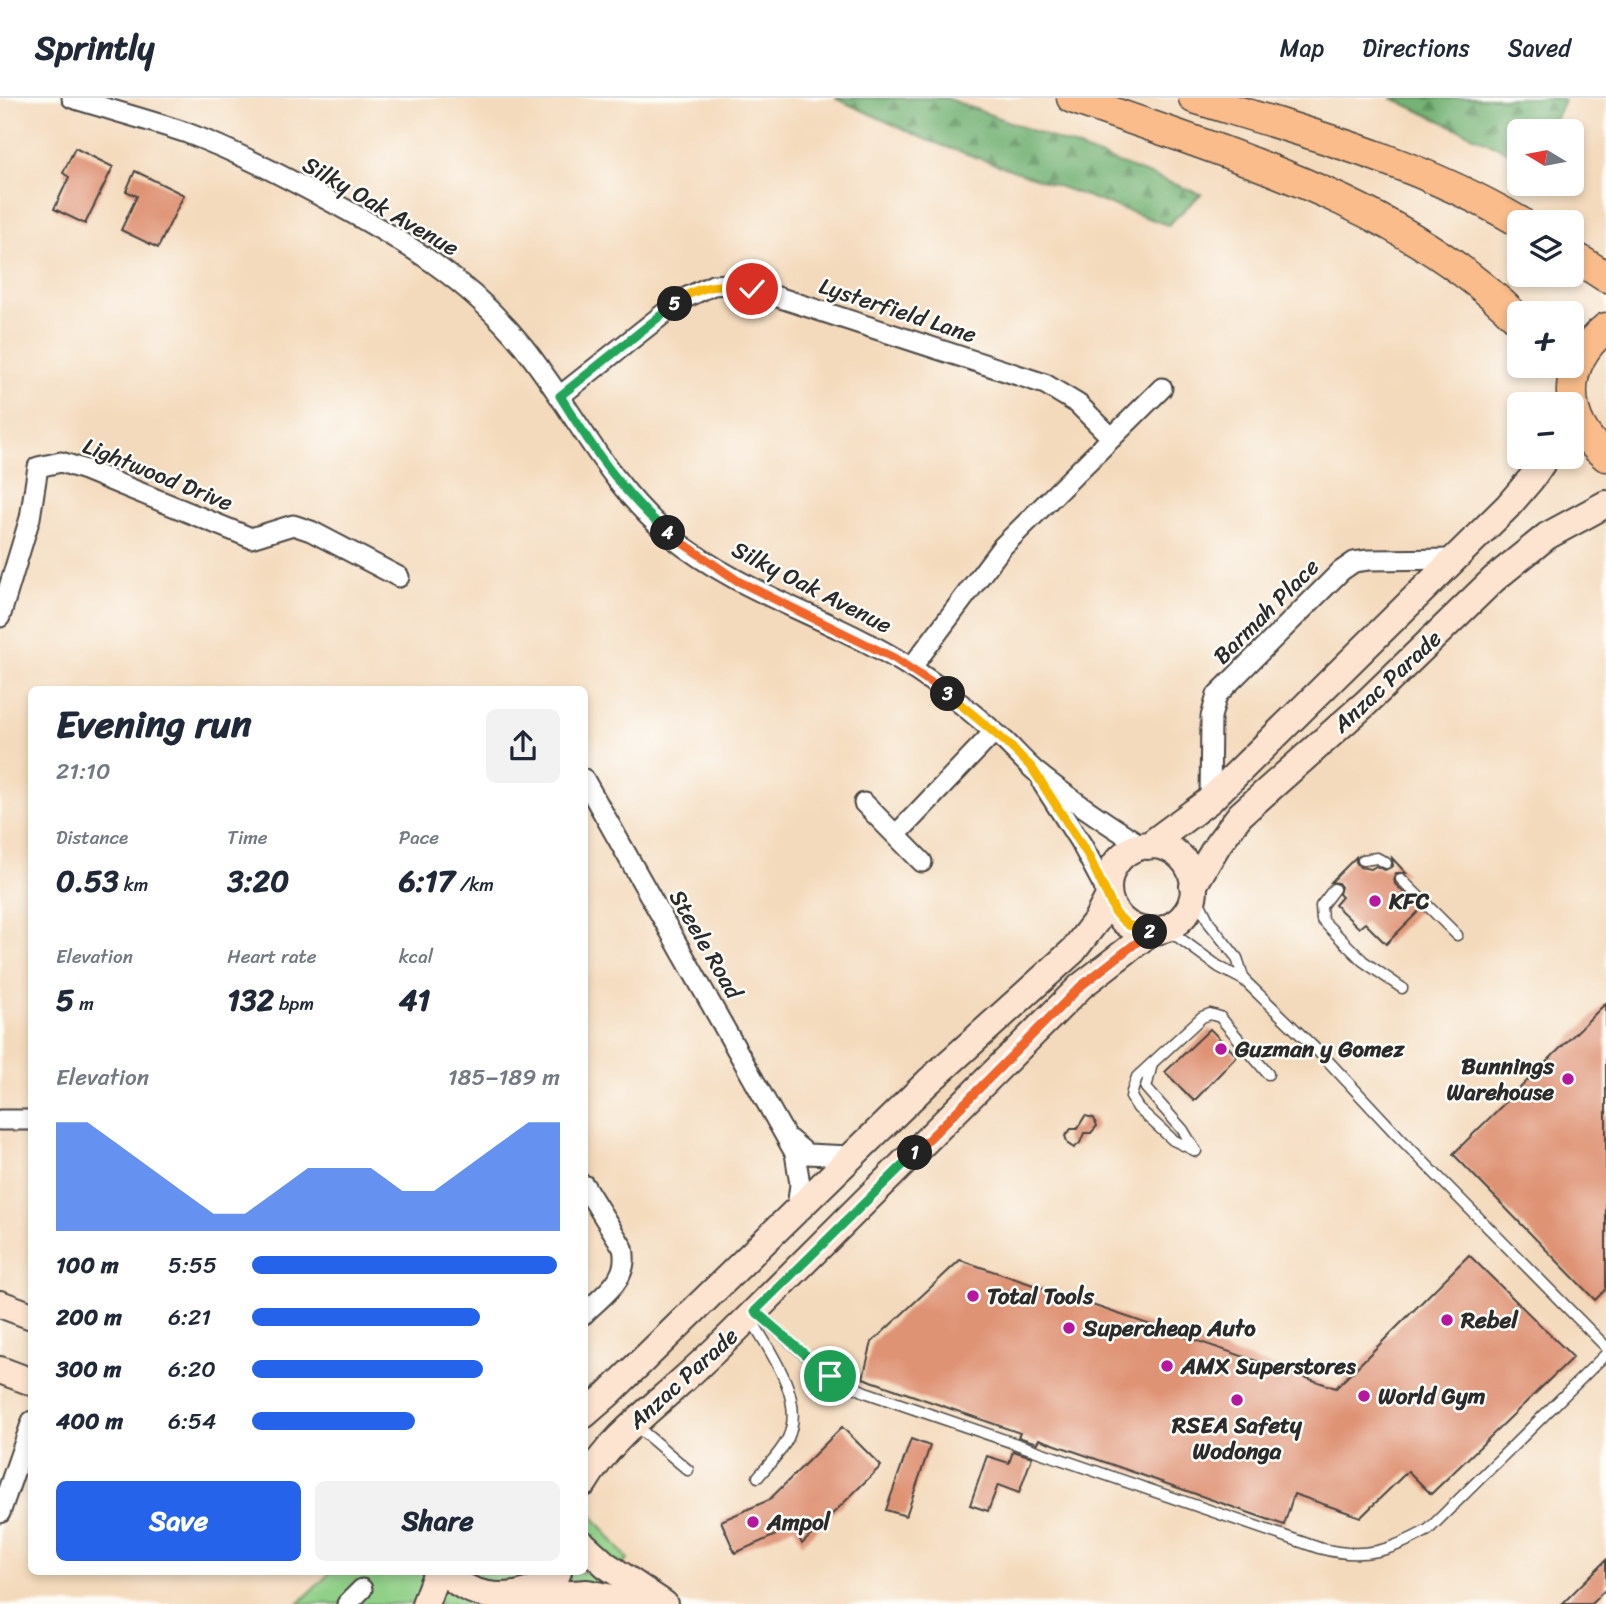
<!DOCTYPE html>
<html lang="en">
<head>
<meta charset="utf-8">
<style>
  body { margin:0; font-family:Sriracha,sans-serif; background:#f2f2f3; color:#1f2937; height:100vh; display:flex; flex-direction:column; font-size:26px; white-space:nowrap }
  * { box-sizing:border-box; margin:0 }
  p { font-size:23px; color:#747a83 }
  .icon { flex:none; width:38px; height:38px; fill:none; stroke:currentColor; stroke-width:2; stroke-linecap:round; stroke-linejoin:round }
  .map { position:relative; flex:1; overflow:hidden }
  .sheet { position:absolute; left:28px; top:588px; width:560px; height:889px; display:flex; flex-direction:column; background:#fff; border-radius:10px; box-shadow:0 4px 10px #0003 }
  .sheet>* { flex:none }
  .needle { width:46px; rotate:280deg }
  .tools { position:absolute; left:1507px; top:21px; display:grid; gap:14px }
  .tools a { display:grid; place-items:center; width:77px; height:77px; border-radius:10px; background:#fff; box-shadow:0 4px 10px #0003; font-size:35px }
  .pin { position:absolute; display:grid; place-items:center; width:60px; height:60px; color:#fff; margin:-30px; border:4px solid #fff; border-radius:50%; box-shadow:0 2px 7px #0007 }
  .km { position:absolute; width:35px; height:35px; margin:-18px; border-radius:50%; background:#222; color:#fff; font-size:19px; line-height:35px; text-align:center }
  .round { display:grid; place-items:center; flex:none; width:74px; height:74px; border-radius:10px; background:#f2f2f3 }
  .headline { display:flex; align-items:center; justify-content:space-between; height:119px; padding:0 28px }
  h1 { font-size:38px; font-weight:700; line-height:52px }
  .stats { display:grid; grid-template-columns:repeat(3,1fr); gap:10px; height:119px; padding:7px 28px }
  .stats div { display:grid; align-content:center }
  .stats b { font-size:30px; font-weight:700 }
  .stats small { font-size:19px; font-weight:400 }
  .stats p { font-size:19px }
  .chart { height:196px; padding:14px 28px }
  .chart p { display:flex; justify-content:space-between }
  .chart svg { width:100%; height:126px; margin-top:7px; fill:#2563eb; opacity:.7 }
  .action { display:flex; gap:14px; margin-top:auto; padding:14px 28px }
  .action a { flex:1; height:80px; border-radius:10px; background:#2563eb; color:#fff; font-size:28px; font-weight:700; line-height:80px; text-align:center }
  .action a+a { background:#f2f2f3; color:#1f2937 }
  ul { padding:0 28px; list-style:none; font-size:23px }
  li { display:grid; grid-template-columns:112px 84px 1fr; align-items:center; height:52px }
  li i { height:18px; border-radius:9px; background:#2563eb }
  header { display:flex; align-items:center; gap:42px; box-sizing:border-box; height:98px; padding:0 35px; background:#fff; border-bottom:2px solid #e0e1e3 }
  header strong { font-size:33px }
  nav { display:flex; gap:38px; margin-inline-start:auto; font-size:24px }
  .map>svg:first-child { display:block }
</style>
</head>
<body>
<header>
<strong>Sprintly</strong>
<nav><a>Map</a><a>Directions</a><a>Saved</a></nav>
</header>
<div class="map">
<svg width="1606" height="1506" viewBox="0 0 1606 1506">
  <defs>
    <pattern id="forest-firs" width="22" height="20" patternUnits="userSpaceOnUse" patternTransform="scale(1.75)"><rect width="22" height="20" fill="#74b274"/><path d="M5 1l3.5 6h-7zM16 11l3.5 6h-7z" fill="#5f915f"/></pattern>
  </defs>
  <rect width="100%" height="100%" fill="#fdfcf7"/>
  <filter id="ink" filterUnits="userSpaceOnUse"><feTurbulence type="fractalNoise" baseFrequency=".0143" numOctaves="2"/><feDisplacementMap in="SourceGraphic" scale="14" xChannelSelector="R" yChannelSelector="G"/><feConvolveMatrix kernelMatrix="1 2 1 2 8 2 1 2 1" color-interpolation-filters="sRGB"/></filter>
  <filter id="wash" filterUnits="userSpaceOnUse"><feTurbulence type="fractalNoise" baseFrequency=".00686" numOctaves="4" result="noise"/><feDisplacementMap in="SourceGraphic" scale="28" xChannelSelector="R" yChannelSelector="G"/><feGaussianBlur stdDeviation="1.57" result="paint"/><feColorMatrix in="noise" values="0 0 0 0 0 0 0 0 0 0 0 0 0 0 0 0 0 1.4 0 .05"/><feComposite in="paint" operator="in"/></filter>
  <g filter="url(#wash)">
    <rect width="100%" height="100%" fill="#f4dabc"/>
    <path fill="#90d087" stroke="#5e7e59" stroke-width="2" d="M 585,1409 L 628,1461 L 581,1506 L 298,1506 L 331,1474 L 584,1474 Z"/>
    <path fill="url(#forest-firs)" stroke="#506e50" stroke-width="2" d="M 835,0 L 946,0 L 1201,96 L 1168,127 L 927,42 Z
      M 1391,0 L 1559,0 L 1564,2 L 1550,33 L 1519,33 L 1519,59 Z"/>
    <g id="blocks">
      <path fill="#df9374" d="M 75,50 L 113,69 L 85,126 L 54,111 L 69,79 L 63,75 Z
        M 135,73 L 184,97 L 158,150 L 121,132 L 137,98 L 126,93 Z
        M 1356,759 L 1356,764 L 1360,769 L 1371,771 L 1376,768 L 1385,772 L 1393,768 L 1392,760 L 1406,775 L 1396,775 L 1394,780 L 1395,786 L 1421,811 L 1386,846 L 1365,825 L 1359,830 L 1335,807 L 1342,799 L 1339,796 L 1341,789 L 1338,785 L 1331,784 Z
        M 1606,905 L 1606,1191 L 1595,1202 L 1453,1056 Z
        M 1210,931 L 1237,958 L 1194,1003 L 1165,974 Z
        M 1085,1018 L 1094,1020 L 1097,1028 L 1091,1035 L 1084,1035 L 1080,1045 L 1074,1050 L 1068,1046 L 1065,1038 L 1071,1031 L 1077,1031 Z
        M 1469,1157 L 1573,1259 L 1431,1396 L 1408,1373 L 1361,1419 L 1294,1396 L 1284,1427 L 1039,1341 L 1037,1345 L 1018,1339 L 1020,1335 L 863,1280 L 872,1244 L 960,1162 L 1336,1290 Z
        M 842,1329 L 881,1368 L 802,1446 L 794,1429 L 735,1455 L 721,1423 L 769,1402 Z
        M 911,1341 L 930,1348 L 906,1418 L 886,1412 Z
        M 1013,1353 L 1032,1359 L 1019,1395 L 998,1387 L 988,1413 L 970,1407 L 987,1358 L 1009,1365 Z
        M 1606,1462 L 1606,1491 L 1591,1506 L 1562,1506 Z"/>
    </g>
  </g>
  <g filter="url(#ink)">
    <use href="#blocks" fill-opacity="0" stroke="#494541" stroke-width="2"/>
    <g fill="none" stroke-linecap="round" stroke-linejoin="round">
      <g stroke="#494541" stroke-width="13">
        <path id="lane" d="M 1363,762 L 1377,760 L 1386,765
          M 1401,781 L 1457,837
          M 1334,791 L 1321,808 L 1322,822 L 1363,863 L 1402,890
          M 1193,792 L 1210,826 L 1237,860 L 1244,882
          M 1156,832 L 1178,839 L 1219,869 L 1244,882 L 1329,964 L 1398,1038 L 1606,1249
          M 1152,966 L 1146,990 L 1183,1032 L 1195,1052
          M 1196,1053 L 1173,1042 L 1138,1010 L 1131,999 L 1132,994 L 1137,979 L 1202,919 L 1210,916 L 1220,919 L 1268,976
          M 755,1213 L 824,1274 L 865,1294 L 1319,1450 C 1363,1462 1390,1453 1428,1432 L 1606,1256
          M 750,1219 C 769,1253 806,1300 788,1340 C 781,1355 768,1367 758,1379
          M 635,1327 L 688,1372"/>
      </g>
      <g stroke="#494541" stroke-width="23">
        <path id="street" d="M 72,0 C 110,12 149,22 187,35 C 235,53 281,77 326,101 C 403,142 467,180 523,248 C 574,312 606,384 670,438 C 740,495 829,519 905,566 C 941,588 974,616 1006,644 C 1015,653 1024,663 1034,672 C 1069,701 1106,725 1144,749
          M 560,298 L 681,202 L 713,187 L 728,186 L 753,191 L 1045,286 L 1078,306 L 1112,340
          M 0,519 L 30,420 L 38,369 L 61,364 L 85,372 L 251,440 L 293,427 L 311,433 L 399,479
          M 911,570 L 1002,449 L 1162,290
          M 584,681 L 795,1055 L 800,1086 L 797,1111
          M 1043,686 L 1082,747 L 1108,796
          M 1210,702 L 1211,619 L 1217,597 L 1341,473 L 1354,464 L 1368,462 L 1456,461
          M 864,705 L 922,764
          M 896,737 L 994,634
          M 0,1022 L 32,1022
          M 789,1041 L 807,1056 L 850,1058
          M 584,1087 L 623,1150 C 630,1181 604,1196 584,1216
          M 0,1415 L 32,1323
          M 347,1506 L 362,1491"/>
      </g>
      <g stroke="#494541" stroke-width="30">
        <path id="secondary" d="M1108 790a43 43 0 1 1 86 0a43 43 0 1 1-86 0Z
          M 1148,748 L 1210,702 L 1508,408 L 1531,381 L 1546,359
          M 1193,788 L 1218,746 L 1240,717 L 1366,605 L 1494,481 L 1547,438 L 1606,406
          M 0,1206 L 32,1218
          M 0,1272 L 32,1284
          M 584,1317 L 607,1297 L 928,984 L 1073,853 L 1096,823 L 1108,800
          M 584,1385 C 607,1346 640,1320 674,1290 C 700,1267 725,1243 750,1218 L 1081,888 L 1152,833
          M 584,1447 L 606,1467 L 664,1506
          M 445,1474 C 476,1506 528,1506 558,1474
          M 529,1499 L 587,1495 L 641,1506
          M 425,1506 L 437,1474"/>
      </g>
      <g stroke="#494541" stroke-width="33">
        <path id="primary" d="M 1072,0 C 1226,56 1400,103 1519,222
          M 1194,0 C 1305,34 1418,64 1520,124
          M 1572,157 L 1606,179
          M 1606,230 C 1560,266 1561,322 1606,358"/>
      </g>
      <use href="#lane" stroke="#fff" stroke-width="10"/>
      <use href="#street" stroke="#fff" stroke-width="19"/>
      <use href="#secondary" stroke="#fde4d0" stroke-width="26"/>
      <use href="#primary" stroke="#f9bc8a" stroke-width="30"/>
    </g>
  </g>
  <g fill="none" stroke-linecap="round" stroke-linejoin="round" filter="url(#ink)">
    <g stroke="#fff" stroke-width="14">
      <path id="split-1" d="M 830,1278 L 755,1213 L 915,1055"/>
    </g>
    <g stroke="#fff" stroke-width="14">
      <path id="split-2" d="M 915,1055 L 1081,888 L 1150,834"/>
    </g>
    <g stroke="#fff" stroke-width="14">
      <path id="split-3" d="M 948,596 L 1007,645 L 1032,670 L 1088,757 L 1116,816 L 1128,827 L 1150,834"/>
    </g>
    <g stroke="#fff" stroke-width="14">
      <path id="split-4" d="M 668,435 L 738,483 L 894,560 L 948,596"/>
    </g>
    <g stroke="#fff" stroke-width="14">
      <path id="split-5" d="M 668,435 C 621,393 593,351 560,298 L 675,206"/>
    </g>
    <g stroke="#fff" stroke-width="14">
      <path id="split-6" d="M 675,206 C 698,186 724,185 752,191"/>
    </g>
    <use href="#split-1" stroke="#22a559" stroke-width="9"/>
    <use href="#split-2" stroke="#f0652b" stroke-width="9"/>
    <use href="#split-3" stroke="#f5b400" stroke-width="9"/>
    <use href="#split-4" stroke="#f0652b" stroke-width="9"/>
    <use href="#split-5" stroke="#22a559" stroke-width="9"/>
    <use href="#split-6" stroke="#f5b400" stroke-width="9"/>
  </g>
  <g fill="#b5179e" stroke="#fdfcf7" stroke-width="2.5">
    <circle cx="1375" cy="803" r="7"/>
    <circle cx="1221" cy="951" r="7"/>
    <circle cx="1568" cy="981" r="7"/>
    <circle cx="973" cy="1198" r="7"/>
    <circle cx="1447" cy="1222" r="7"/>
    <circle cx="1069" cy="1230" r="7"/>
    <circle cx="1167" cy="1268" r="7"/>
    <circle cx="1364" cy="1298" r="7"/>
    <circle cx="1237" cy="1302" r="7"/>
    <circle cx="753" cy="1424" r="7"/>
  </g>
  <g text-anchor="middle" stroke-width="5" stroke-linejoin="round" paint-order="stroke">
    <g font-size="23" fill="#2b2b2b" stroke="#fdfcf7">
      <text transform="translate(381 108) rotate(30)" y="8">Silky Oak Avenue</text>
      <text transform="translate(898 212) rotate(18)" y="8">Lysterfield Lane</text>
      <text transform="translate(158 376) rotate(22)" y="8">Lightwood Drive</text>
      <text transform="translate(812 489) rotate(27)" y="8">Silky Oak Avenue</text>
      <text transform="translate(1266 513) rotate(-45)" y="8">Barmah Place</text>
      <text transform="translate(1387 583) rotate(-43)" y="8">Anzac Parade</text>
      <text transform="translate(706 846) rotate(60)" y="8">Steele Road</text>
      <text transform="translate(683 1280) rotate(-42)" y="8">Anzac Parade</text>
    </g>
    <g font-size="23" font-weight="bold" fill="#2b2b2b" stroke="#fdfcf7" text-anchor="start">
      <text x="1389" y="811">KFC</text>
      <text x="1235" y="959">Guzman y Gomez</text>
      <text x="1554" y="976" text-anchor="end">Bunnings<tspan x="1554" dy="26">Warehouse</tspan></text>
      <text x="987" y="1206">Total Tools</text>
      <text x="1461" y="1230">Rebel</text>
      <text x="1083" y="1238">Supercheap Auto</text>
      <text x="1181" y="1276">AMX Superstores</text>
      <text x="1378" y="1306">World Gym</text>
      <text x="1237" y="1335" text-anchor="middle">RSEA Safety<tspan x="1237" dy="26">Wodonga</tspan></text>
      <text x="767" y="1432">Ampol</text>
    </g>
  </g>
</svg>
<div class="tools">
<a><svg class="needle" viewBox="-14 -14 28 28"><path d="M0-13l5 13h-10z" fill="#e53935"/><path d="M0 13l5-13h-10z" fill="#747a83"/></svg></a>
<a><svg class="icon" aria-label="layers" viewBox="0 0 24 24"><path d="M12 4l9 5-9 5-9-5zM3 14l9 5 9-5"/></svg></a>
<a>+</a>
<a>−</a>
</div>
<div class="pin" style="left:830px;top:1278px;background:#1e9e55"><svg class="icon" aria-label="arrive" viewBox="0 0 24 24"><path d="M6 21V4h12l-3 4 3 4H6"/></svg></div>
<div class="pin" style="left:752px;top:191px;background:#d93025"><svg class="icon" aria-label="check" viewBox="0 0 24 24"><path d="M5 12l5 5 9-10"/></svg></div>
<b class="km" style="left:915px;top:1055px">1</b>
<b class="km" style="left:1150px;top:834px">2</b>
<b class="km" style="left:948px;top:596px">3</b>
<b class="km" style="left:668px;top:435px">4</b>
<b class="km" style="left:675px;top:206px">5</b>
<section class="sheet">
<div class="headline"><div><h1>Evening run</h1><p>21:10</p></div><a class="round"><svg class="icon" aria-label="share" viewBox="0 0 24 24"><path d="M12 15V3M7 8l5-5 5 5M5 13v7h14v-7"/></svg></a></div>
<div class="stats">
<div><p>Distance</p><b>0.53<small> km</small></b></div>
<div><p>Time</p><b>3:20</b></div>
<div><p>Pace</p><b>6:17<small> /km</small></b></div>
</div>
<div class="stats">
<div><p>Elevation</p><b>5<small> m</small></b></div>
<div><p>Heart rate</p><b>132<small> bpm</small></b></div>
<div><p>kcal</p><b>41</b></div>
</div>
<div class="chart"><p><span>Elevation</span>185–189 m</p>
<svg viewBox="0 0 160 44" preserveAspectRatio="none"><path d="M0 44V6L10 6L20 14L30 22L40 30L50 38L60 38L70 30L80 22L90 22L100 22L110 30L120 30L130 22L140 14L150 6L160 6V44z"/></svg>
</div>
<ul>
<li><b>100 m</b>5:55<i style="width:99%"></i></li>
<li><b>200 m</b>6:21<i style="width:74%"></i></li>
<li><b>300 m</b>6:20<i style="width:75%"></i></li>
<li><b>400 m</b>6:54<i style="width:53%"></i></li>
</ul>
<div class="action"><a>Save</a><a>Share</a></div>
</section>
</div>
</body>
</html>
